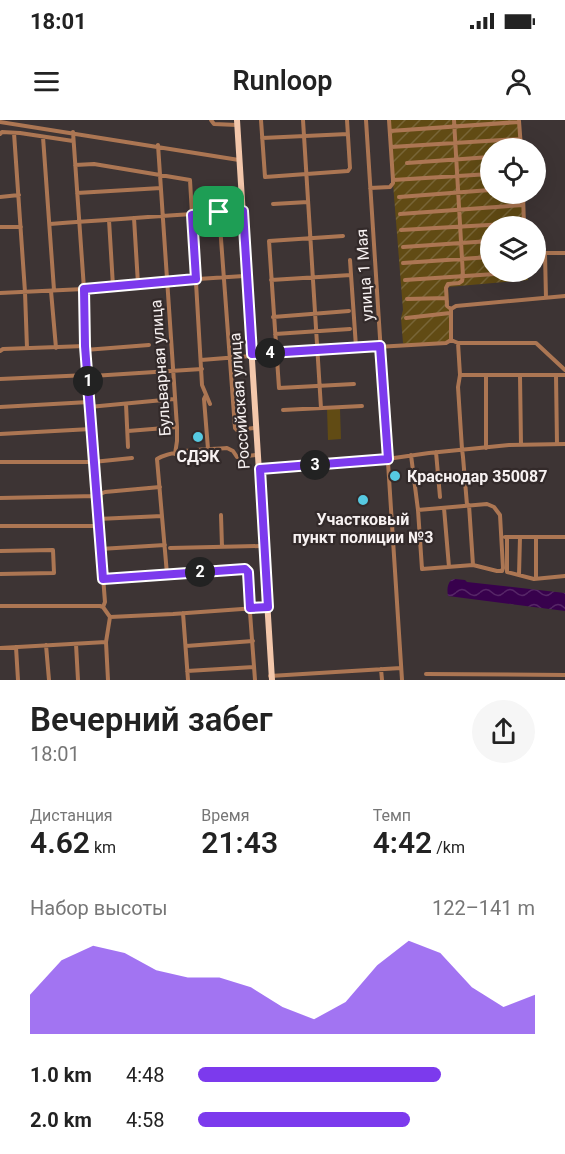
<!DOCTYPE html>
<html lang="ru">
<head>
<meta charset="utf-8">
<style>
  body { margin:0; font-family:Roboto,sans-serif; background:#f6f6f6; color:#222; height:100vh; display:flex; flex-direction:column; font-size:22px; white-space:nowrap }
  * { box-sizing:border-box; margin:0 }
  p { font-size:20px; color:#767676 }
  .icon { flex:none; width:33px; height:33px; fill:none; stroke:currentColor; stroke-width:2; stroke-linecap:round; stroke-linejoin:round }
  .map { position:relative; height:560px; overflow:hidden }
  .side { display:flex; flex-direction:column; background:#fff; flex:1 }
  .side>* { flex:none }
  .controls { position:absolute; left:480px; top:18px; display:grid; gap:12px }
  .controls a { display:grid; place-items:center; width:66px; height:66px; border-radius:50%; background:#fff; box-shadow:0 6px 24px #0002; font-size:30px }
  .pin { position:absolute; display:grid; place-items:center; width:51px; height:51px; color:#fff; margin:-26px; border-radius:12px; box-shadow:0 3px 9px #0006 }
  .km { position:absolute; width:30px; height:30px; margin:-15px; border-radius:50%; background:#222; color:#fff; font-size:16px; line-height:30px; text-align:center }
  .round { display:grid; place-items:center; flex:none; width:63px; height:63px; border-radius:32px; background:#f6f6f6 }
  .head { display:flex; align-items:center; justify-content:space-between; height:102px; padding:0 30px }
  h1 { font-size:33px; font-weight:600; line-height:45px }
  .stats { display:grid; grid-template-columns:repeat(3,1fr); gap:9px; height:102px; padding:6px 30px }
  .stats div { display:grid; align-content:center }
  .stats b { font-size:30px; font-weight:600 }
  .stats small { font-size:16px; font-weight:400 }
  .stats p { font-size:16px }
  .chart { height:168px; padding:12px 30px }
  .chart p { display:flex; justify-content:space-between }
  .chart svg { width:100%; height:108px; margin-top:6px; fill:#7c3aed; opacity:.7 }
  ul { padding:0 30px; list-style:none; font-size:20px }
  li { display:grid; grid-template-columns:96px 72px 1fr; align-items:center; height:45px }
  li i { height:15px; border-radius:8px; background:#7c3aed }
  .status { display:flex; justify-content:space-between; align-items:center; height:42px; padding:0 30px; background:#fff; direction:ltr }
  .status svg { height:16px; fill:currentColor }
  header { display:flex; justify-content:space-between; align-items:center; height:78px; padding:0 30px; background:#fff; font-size:27px; font-weight:600 }
  .map>svg:first-child { display:block }
</style>
</head>
<body>
<div class="status"><b>18:01</b><svg viewBox="0 0 49 12"><path d="M0 12V9h3v3zM5 12V6h3v6zM10 12V3h3v9zM15 12V0h3v12zM26 1h20v11H26zM47 4h2v5h-2z"/></svg></div>
<header><svg class="icon" aria-label="menu" viewBox="0 0 24 24"><path d="M4 6h16M4 12h16M4 18h16"/></svg>Runloop<svg class="icon" aria-label="person" viewBox="0 0 24 24"><circle cx="12" cy="8" r="4"/><path d="M4 21q1-7 8-7t8 7"/></svg></header>
<div class="map">
<svg width="565" height="560" viewBox="0 0 565 560">
  <defs>
    <pattern id="garden-furrows" width="10" height="10" patternUnits="userSpaceOnUse" patternTransform="scale(1.5)"><rect width="10" height="10" fill="#614b14"/><path d="M-1 1l2-2M0 10L10 0M9 11l2-2" fill="none" stroke="#786537"/></pattern>
    <pattern id="water-waves" width="16" height="10" patternUnits="userSpaceOnUse" patternTransform="scale(1.5)"><rect width="16" height="10" fill="#38014d"/><path d="M0 5q4-4 8 0t8 0" fill="none" stroke="#562667"/></pattern>
  </defs>
  <rect width="100%" height="100%" fill="#3d3434"/>
  <path fill="url(#garden-furrows)" d="M 388,0 L 519,0 L 521,28 L 490,28 L 490,74 L 523,74 L 525,106 L 490,106 L 490,152 L 528,152 L 528,160 L 448,167 L 451,218 L 448,222 L 405,224 L 403,223 L 401,198 L 403,190 Z"/>
  <path fill="#614b14" d="M 327,289 L 340,289 L 341,319 L 328,320 Z"/>
  <path fill="url(#water-waves)" d="M 455,459 L 465,460 L 467,462 L 565,473 L 565,491 L 448,476 C 447,470 447,465 451,460 Z"/>
  <g fill="none" stroke-linecap="round" stroke-linejoin="round">
    <path stroke="#ac7653" stroke-width="4" d="M 211,0 L 214,4 L 237,5
      M 261,0 L 265,57 L 348,51 L 350,48 L 347,0
      M 303,0 L 321,288
      M 366,0 L 402,560
      M 389,0 L 393,60
      M 519,1 L 521,28
      M 0,2 L 239,40
      M 390,11 L 519,2
      M 73,12 L 84,169 L 85,226 L 105,482 L 103,487
      M 14,13 L 25,172 L 27,228
      M 0,14 L 2,12 L 20,13 L 73,21
      M 43,17 L 54,170
      M 262,18 L 348,14
      M 158,25 L 177,307 L 177,321 L 175,334
      M 391,27 L 520,19
      M 407,43 L 490,37
      M 75,45 L 94,44 L 190,60 L 202,265 L 210,284
      M 393,60 L 490,54
      M 370,68 L 390,67 L 393,63 L 393,60
      M 77,73 L 161,68
      M 523,74 L 524,106
      M 0,77 L 19,75
      M 399,77 L 490,70
      M 217,82 L 219,92 L 235,308 L 237,310 L 254,308
      M 273,84 L 308,82
      M 400,94 L 523,85
      M 134,98 L 138,164
      M 109,100 L 113,166
      M 50,104 C 113,99 177,95 240,91
      M 0,107 L 21,107
      M 401,110 L 524,103
      M 343,116 L 269,121 L 279,268 L 354,264
      M 403,127 L 490,121
      M 350,140 L 356,227
      M 403,143 L 490,137
      M 271,160 L 351,155
      M 405,160 L 526,152
      M 51,171 L 56,228
      M 0,173 L 84,169 L 167,161 L 244,156
      M 546,178 L 545,133 L 565,133
      M 407,179 L 446,178
      M 451,189 L 456,186 L 565,176
      M 273,197 L 349,191
      M 406,198 L 450,193
      M 275,214 L 350,209
      M 451,220 L 451,189 L 447,186 L 446,168 L 448,164 L 459,163 L 462,161 L 463,156 L 454,0
      M 451,220 L 458,223 L 536,223 L 565,250
      M 458,223 L 460,255 L 458,267 L 462,329 L 463,337 L 467,385
      M 85,230 L 149,225
      M 0,231 L 3,229 L 85,226
      M 250,235 L 252,234 L 446,223 L 451,220
      M 201,240 L 251,236
      M 460,255 L 565,255
      M 486,255 L 486,328
      M 556,255 L 557,324
      M 520,256 L 521,325
      M 0,259 L 88,255 L 92,256 L 202,249
      M 206,275 L 204,279 L 208,329
      M 126,284 L 128,327
      M 0,287 L 89,282
      M 89,287 L 174,279
      M 283,290 L 362,286
      M 128,311 L 177,307
      M 0,314 L 91,309
      M 436,332 L 440,377
      M 411,335 L 418,390 L 422,449 L 473,445 L 497,451 L 502,451 L 503,448 L 500,395 L 494,387 L 487,384 L 418,390
      M 0,342 L 93,342 L 132,338
      M 258,349 L 387,339 L 429,333 L 509,325 L 565,324
      M 0,378 L 96,376 L 105,372 L 160,367
      M 469,385 L 473,445
      M 444,388 L 449,447
      M 221,395 L 222,427
      M 98,399 L 162,396
      M 0,406 L 98,406
      M 505,417 L 565,417
      M 507,417 L 507,452 L 534,459 L 565,456
      M 170,428 L 261,426
      M 100,429 L 165,425
      M 0,431 L 53,430 L 54,453 L 0,454
      M 167,454 L 157,339 C 174,329 207,330 227,328 L 233,331 L 237,337 L 256,335
      M 519,455 L 520,417
      M 103,459 L 245,449 L 247,452 L 255,560
      M 536,459 L 536,417
      M 0,486 L 100,486 L 103,487 L 110,497
      M 183,493 L 188,560
      M 110,497 L 173,494 L 268,487
      M 76,524 L 78,560
      M 46,525 L 49,560
      M 186,526 L 253,521
      M 16,527 L 18,560
      M 0,528 L 106,522
      M 381,549 L 382,560
      M 187,551 L 254,547
      M 426,554 L 565,555
      M 270,556 L 401,548
      M 108,560 L 106,522 L 110,497"/>
    <path stroke="#f3c7ab" stroke-width="6" d="M 237,0 L 272,560"/>
  </g>
  <g fill="none" stroke-linecap="round" stroke-linejoin="round">
    <g stroke="#fff" stroke-width="12">
      <path id="route" d="M 243,91 L 252,234 L 380,226 L 388,339 L 260,349 L 268,487 L 250,488 L 248,452 L 245,449 L 103,459 L 85,226 L 84,169 L 196,159 L 192,95 L 219,92 Z"/>
    </g>
    <use href="#route" stroke="#7c3aed" stroke-width="8"/>
  </g>
  <g fill="#56c9e1" stroke="#332a2a" stroke-width="2">
    <circle cx="198" cy="317" r="6"/>
    <circle cx="395" cy="356" r="6"/>
    <circle cx="363" cy="380" r="6"/>
  </g>
  <g text-anchor="middle" stroke-width="4.5" stroke-linejoin="round" paint-order="stroke">
    <g font-size="16" fill="#f7f1f1" stroke="#332a2a">
      <text transform="translate(364 155) rotate(-94)" y="6">улица 1 Мая</text>
      <text transform="translate(160 248) rotate(-94)" y="6">Бульварная улица</text>
      <text transform="translate(239 281) rotate(-94)" y="6">Российская улица</text>
    </g>
    <g font-size="16" font-weight="bold" fill="#f7f1f1" stroke="#332a2a">
      <text x="198" y="342">СДЭК</text>
      <text x="407" y="362" text-anchor="start">Краснодар 350087</text>
      <text x="363" y="405">Участковый<tspan x="363" dy="18">пункт полиции №3</tspan></text>
    </g>
  </g>
</svg>
<div class="controls">
<a><svg class="icon" aria-label="locate" viewBox="0 0 24 24"><circle cx="12" cy="12" r="6"/><path d="M12 2v4M12 18v4M2 12h4M18 12h4"/></svg></a>
<a><svg class="icon" aria-label="layers" viewBox="0 0 24 24"><path d="M12 4l9 5-9 5-9-5zM3 14l9 5 9-5"/></svg></a>
</div>
<div class="pin" style="left:219px;top:92px;background:#1e9e55"><svg class="icon" aria-label="arrive" viewBox="0 0 24 24"><path d="M6 21V4h12l-3 4 3 4H6"/></svg></div>
<b class="km" style="left:88px;top:261px">1</b>
<b class="km" style="left:200px;top:452px">2</b>
<b class="km" style="left:315px;top:345px">3</b>
<b class="km" style="left:270px;top:233px">4</b>
</div>
<section class="side">
<div class="head"><div><h1>Вечерний забег</h1><p>18:01</p></div><a class="round"><svg class="icon" aria-label="share" viewBox="0 0 24 24"><path d="M12 15V3M7 8l5-5 5 5M5 13v7h14v-7"/></svg></a></div>
<div class="stats">
<div><p>Дистанция</p><b>4.62<small> km</small></b></div>
<div><p>Время</p><b>21:43</b></div>
<div><p>Темп</p><b>4:42<small> /km</small></b></div>
</div>
<div class="chart"><p><span>Набор высоты</span>122–141 m</p>
<svg viewBox="0 0 160 44" preserveAspectRatio="none"><path d="M0 44V28L10 14L20 8L30 11L40 18L50 21L60 21L70 25L80 33L90 38L100 31L110 16L120 6L130 11L140 25L150 33L160 28V44z"/></svg>
</div>
<ul>
<li><b>1.0 km</b>4:48<i style="width:72%"></i></li>
<li><b>2.0 km</b>4:58<i style="width:63%"></i></li>
</ul>
</section>
</body>
</html>
